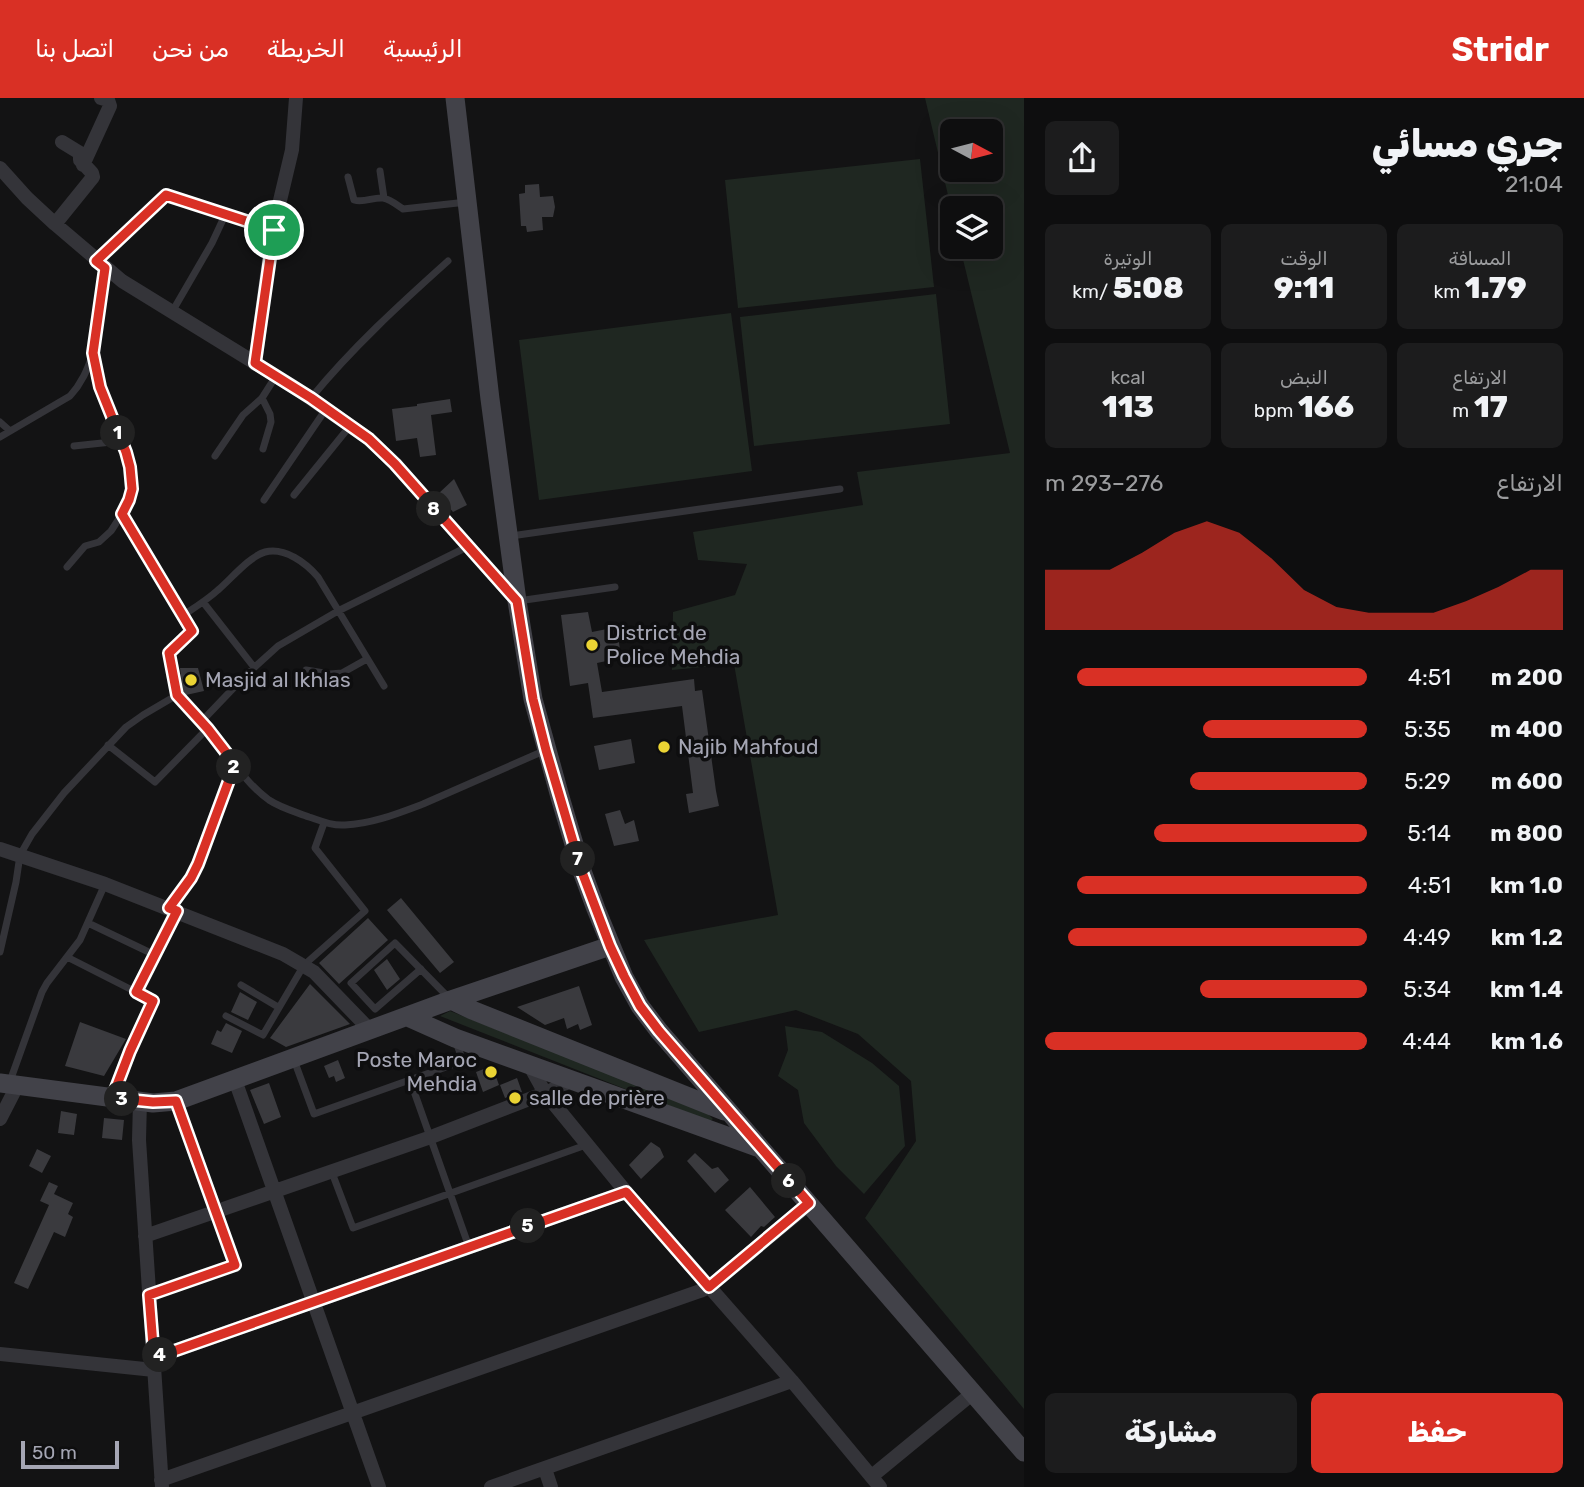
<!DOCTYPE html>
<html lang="ar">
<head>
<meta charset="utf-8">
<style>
  body { margin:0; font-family:Rubik,Vazirmatn,sans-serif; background:#1c1c1d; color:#f1f3f6; direction:rtl; height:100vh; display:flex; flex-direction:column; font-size:26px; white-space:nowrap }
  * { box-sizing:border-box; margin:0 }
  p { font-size:23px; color:#9b9c9e }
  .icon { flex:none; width:38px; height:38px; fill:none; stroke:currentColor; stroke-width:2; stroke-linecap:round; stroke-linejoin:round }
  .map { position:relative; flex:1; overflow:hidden; direction:ltr }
  .details { display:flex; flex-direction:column; background:#0e0e0f; width:560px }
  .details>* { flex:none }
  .needle { width:46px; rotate:97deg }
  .buttons { position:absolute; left:940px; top:21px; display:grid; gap:14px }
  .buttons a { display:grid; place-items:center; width:63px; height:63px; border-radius:10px; background:#0e0e0f; box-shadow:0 7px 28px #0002,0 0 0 2px #2e2e2f; font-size:35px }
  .scale { position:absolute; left:21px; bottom:18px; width:98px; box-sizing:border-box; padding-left:7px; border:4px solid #a5a6b4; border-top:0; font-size:19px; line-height:24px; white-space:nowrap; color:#a5a6b4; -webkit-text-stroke:5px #0e0e0f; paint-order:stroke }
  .pin { position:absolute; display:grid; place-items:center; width:60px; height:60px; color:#fff; margin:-30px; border:4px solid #fff; border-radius:50%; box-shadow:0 2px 7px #0007 }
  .km { position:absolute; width:35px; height:35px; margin:-18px; border-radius:50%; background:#222; color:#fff; font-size:19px; line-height:35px; text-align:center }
  .round { display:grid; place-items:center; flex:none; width:74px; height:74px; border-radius:10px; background:#1c1c1d }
  .head { display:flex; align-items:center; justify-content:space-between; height:119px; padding:0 21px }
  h1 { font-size:38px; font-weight:800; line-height:52px }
  .metrics { display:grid; grid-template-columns:repeat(3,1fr); gap:10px; height:119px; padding:7px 21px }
  .metrics div { display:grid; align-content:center; border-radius:10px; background:#1c1c1d; text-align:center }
  .metrics b { font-size:30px; font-weight:800 }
  .metrics small { font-size:19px; font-weight:400 }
  .metrics p { font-size:19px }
  .chart { height:196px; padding:14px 21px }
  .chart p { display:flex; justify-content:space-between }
  .chart svg { width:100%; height:126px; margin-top:7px; fill:#d93025; opacity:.7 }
  .cta { display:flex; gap:14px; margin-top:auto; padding:14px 21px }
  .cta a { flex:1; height:80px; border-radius:10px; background:#d93025; color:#fff; font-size:28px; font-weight:800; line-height:80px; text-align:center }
  .cta a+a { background:#1c1c1d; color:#f1f3f6 }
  ul { padding:0 21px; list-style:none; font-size:23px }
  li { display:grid; grid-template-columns:112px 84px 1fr; align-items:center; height:52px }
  li i { height:18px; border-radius:9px; background:#d93025 }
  header { display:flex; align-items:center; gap:42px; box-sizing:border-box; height:98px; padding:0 35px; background:#d93025; color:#fff }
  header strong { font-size:33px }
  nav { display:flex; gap:38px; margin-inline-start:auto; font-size:24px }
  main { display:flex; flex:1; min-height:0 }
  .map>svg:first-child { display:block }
</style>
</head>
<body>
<header>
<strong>Stridr</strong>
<nav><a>الرئيسية</a><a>الخريطة</a><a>من نحن</a><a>اتصل بنا</a></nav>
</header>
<main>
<section class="details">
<div class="head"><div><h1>جري مسائي</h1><p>21:04</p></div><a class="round"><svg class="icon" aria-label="share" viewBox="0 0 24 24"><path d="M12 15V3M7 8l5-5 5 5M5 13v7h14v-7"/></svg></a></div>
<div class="metrics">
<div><p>المسافة</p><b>1.79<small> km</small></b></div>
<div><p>الوقت</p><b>9:11</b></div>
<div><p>الوتيرة</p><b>5:08<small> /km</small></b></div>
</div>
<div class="metrics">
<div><p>الارتفاع</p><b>17<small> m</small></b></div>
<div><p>النبض</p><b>166<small> bpm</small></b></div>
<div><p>kcal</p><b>113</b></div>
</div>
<div class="chart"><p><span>الارتفاع</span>276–293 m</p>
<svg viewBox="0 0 160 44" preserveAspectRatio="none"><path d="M0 44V23L10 23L20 23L30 17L40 10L50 6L60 10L70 19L80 30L90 36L100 38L110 38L120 38L130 34L140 29L150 23L160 23V44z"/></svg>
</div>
<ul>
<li><b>200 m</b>4:51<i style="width:90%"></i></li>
<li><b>400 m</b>5:35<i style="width:51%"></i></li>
<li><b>600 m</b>5:29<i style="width:55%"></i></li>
<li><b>800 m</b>5:14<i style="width:66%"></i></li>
<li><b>1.0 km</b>4:51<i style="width:90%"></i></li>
<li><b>1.2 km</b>4:49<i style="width:93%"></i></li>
<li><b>1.4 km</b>5:34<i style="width:52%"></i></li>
<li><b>1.6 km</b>4:44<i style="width:100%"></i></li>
</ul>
<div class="cta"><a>حفظ</a><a>مشاركة</a></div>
</section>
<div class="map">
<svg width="1024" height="1389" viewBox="0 0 1024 1389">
  <rect width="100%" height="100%" fill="#131314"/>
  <path fill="#1f2721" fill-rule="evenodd" d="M 925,0 L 1024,0 L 1024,1311 L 865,1120 L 916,1043 L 911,983 L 858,936 L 796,912 L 699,934 L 644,842 L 778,817 L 734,566 L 672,572 L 673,514 L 735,497 L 747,466 L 698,462 L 693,434 L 863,407 L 857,374 L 1010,355 L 960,149 L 990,149 L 990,110 L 952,110 L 952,114 ZM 952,33 L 990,33 L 990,72 L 952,72 Z
    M 920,61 L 934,189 L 738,210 L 725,82 Z
    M 936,196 L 950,326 L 754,348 L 740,219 Z
    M 731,215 L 752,373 L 539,402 L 519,242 Z
    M 450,913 L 707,1015 L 713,1021 L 709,1024 L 440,918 Z
    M 785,928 L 822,934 L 872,965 L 899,988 L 905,1048 L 864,1096 L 836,1068 L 804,1025 L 798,992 L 778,978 L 788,952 Z"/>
  <path fill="#3a3a3e" d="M 539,86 L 540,99 L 553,98 L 555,109 L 553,119 L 542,119 L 543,132 L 527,134 L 526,128 L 521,128 L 519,96 L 525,95 L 525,87 Z
    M 450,301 L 452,314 L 431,317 L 436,357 L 420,359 L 417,340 L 396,343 L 392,311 L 417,308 L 417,306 Z
    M 454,381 L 467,407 L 453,414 L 438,396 Z
    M 588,514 L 592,534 L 617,529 L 621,560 L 597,565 L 602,594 L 694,581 L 695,593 L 702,592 L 716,693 L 719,708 L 689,715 L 686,696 L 693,695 L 682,608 L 593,620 L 588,585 L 570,588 L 561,517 Z
    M 180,570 L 198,570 L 204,593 L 186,597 L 183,594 Z
    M 631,641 L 635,665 L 599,672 L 594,648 Z
    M 620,712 L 625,726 L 634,722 L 639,743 L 614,748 L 605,716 Z
    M 401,800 L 454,864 L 440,875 L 387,812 Z
    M 368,820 L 388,842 L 339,886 L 319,865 Z
    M 387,861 L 400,881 L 387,892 L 374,872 Z
    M 310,886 L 350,926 L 286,949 L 270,940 Z
    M 579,888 L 592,927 L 580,932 L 578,926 L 567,931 L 564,920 L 545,927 L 517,909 Z
    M 240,894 L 257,904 L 248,922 L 231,914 Z
    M 80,924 L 126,941 L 104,978 L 65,968 Z
    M 226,925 L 242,933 L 232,955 L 211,946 L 217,932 L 221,934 Z
    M 338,962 L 345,980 L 336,984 L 334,978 L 329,980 L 324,968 Z
    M 489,969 L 494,973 L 499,987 L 483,994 L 476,974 Z
    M 517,980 L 522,994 L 505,1000 L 500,987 Z
    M 269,985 L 281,1019 L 264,1026 L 250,992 Z
    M 61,1013 L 77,1016 L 74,1037 L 58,1035 Z
    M 104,1020 L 124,1022 L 122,1042 L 102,1040 Z
    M 651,1044 L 660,1050 L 664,1059 L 641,1081 L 629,1067 Z
    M 37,1051 L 51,1058 L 42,1075 L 29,1068 Z
    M 695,1055 L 712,1071 L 718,1069 L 729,1082 L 715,1095 L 687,1063 Z
    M 49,1084 L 58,1088 L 54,1096 L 73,1105 L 68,1116 L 73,1119 L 65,1139 L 54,1134 L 28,1191 L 14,1185 L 49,1107 L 40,1103 Z
    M 750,1089 L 775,1119 L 764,1129 L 761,1128 L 751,1139 L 725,1112 Z"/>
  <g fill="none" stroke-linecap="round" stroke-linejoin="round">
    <path stroke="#343439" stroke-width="7" d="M 380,73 L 384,100
      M 348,79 L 354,102 C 364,105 373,99 383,100 C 390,101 397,107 403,111 L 467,104
      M 97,162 L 166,97 L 226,115 L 273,132
      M 105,170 L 93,255 L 100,289 L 126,354 L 130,369 L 132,391 L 129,402 L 122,416 L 192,532 L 169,555 L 177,597
      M 172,214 L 212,145 L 226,115
      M 262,300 L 270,316 L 271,324 L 263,351
      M 311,300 C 352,250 400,206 448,163
      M 0,324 L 9,332
      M 0,339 L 70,298 C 82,285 87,272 93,256
      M 74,348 L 121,343
      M 215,358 L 243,317 L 262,300 L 276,278
      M 294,397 L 350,328
      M 264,402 L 326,311
      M 511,438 L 840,391
      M 67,469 L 85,448 L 99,444 L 111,433 L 122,416
      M 518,503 L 615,489
      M 203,504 L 254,569
      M 182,518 C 194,510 207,502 218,492 C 230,482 250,458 265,454 C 285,449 306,465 318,479 L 384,588
      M 306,572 L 330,576 L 342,575 L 367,561
      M 202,623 L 245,578 L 278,548 L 338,513 L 467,449
      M 108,647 L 155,684 L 208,630
      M 169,810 L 191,780 L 198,766 L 235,666
      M 88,825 L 155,857
      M 0,854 L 16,784 L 20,757 L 32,736 L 64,695 L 126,629 L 143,617 L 177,597 C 188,608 200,620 210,633 C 228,656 245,685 269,702 C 281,710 296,714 309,719 C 321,723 332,728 345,727 C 372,726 399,715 423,706 L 546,652
      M 67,859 L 136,894
      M 421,871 L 375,911 L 351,885 L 395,845 L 450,901
      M 241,887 L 278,909
      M 226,918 L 263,937 L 304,867 L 365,813 L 315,750 L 324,725
      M 294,962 L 314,1016 L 463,963 L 456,944
      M 410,982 L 469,1149
      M 9,986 L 42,894 L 47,885 L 80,842 L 105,786
      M 113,997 L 130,953 L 153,903 L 136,894 L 176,814
      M 331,1072 L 353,1130 L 586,1047
      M 149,1197 L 235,1167 L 176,1004"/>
    <path stroke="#343439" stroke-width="14" d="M 83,67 L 110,8 L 108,2 L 101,0
      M 0,70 L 27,100 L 55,126 L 122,183 L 294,289 L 369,341 L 395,366 L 517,503
      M 55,126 L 93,79 L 92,75 L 80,62 L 80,55 L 62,44
      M 255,266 L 273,132 L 292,52 L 296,0
      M 0,751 L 105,786 L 283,856 L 314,874 L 370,932
      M 530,968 L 545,995 L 626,1094 L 792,1283 L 880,1389
      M 235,982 L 379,1389
      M 140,1003 L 139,1042 L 162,1389
      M 0,1021 L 17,988
      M 145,1138 L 431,1039 L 545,995 L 571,983
      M 0,1256 L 154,1272
      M 154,1260 L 626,1094
      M 545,1371 L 551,1389
      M 872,1378 L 973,1295
      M 161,1382 L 700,1193 L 709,1189 L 809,1106
      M 491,1389 L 792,1283"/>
    <path stroke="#424249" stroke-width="19" d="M 455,0 L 490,301 L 517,503 L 533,601 L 560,699 L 582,773 L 596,811 L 624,879 L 640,908 L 659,933 L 1024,1354
      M 451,902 L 472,912 L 724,1013
      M 408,919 L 455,940 L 757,1049
      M 0,985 L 153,1005 L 176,1003 L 451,902 L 610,848"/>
  </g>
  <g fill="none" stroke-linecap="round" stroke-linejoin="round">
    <g stroke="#fff" stroke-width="14">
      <path id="route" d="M 166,97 L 274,132 L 255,265 L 311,300 L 369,341 L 395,366 L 517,503 L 533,601 L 546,652 L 582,774 L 610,848 L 624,878 L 640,908 L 659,933 L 809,1105 L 709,1189 L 626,1094 L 154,1260 L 149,1197 L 235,1167 L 176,1003 L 153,1004 L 112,1000 L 130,953 L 153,903 L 136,894 L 177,813 L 169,810 L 191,780 L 198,766 L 235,666 L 208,631 L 177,597 L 169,555 L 192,533 L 122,416 L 129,402 L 132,391 L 130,369 L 126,354 L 100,289 L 93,255 L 105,170 L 96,163 Z"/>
    </g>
    <use href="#route" stroke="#d93025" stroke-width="9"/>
  </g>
  <g fill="#ebd434" stroke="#0e0e0f" stroke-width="2.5">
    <circle cx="592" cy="547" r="7"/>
    <circle cx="191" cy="582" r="7"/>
    <circle cx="664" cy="649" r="7"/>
    <circle cx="491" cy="974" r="7"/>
    <circle cx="515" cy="1000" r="7"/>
  </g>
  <g text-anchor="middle" stroke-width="7" stroke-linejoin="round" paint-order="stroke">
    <g font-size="21" fill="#a5a6b4" stroke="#0e0e0f" text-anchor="start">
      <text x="606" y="542">District de<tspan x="606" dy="24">Police Mehdia</tspan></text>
      <text x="205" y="589">Masjid al Ikhlas</text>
      <text x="678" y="656">Najib Mahfoud</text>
      <text x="477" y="969" text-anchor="end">Poste Maroc<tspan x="477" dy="24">Mehdia</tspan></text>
      <text x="529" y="1007">salle de prière</text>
    </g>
  </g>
</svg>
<div class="buttons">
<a><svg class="needle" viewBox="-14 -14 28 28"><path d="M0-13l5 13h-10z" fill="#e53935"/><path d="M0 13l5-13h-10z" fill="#9b9c9e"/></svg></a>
<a><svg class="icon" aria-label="layers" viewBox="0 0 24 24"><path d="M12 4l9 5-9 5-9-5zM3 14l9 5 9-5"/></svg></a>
</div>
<div class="scale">50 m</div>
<div class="pin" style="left:274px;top:132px;background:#1e9e55"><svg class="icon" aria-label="arrive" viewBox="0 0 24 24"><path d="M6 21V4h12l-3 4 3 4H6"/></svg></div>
<b class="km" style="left:118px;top:335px">1</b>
<b class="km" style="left:234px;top:669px">2</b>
<b class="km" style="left:122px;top:1001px">3</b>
<b class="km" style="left:160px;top:1257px">4</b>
<b class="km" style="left:528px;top:1128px">5</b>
<b class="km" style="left:789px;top:1083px">6</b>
<b class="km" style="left:578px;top:761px">7</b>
<b class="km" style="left:434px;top:411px">8</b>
</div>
</main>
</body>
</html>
